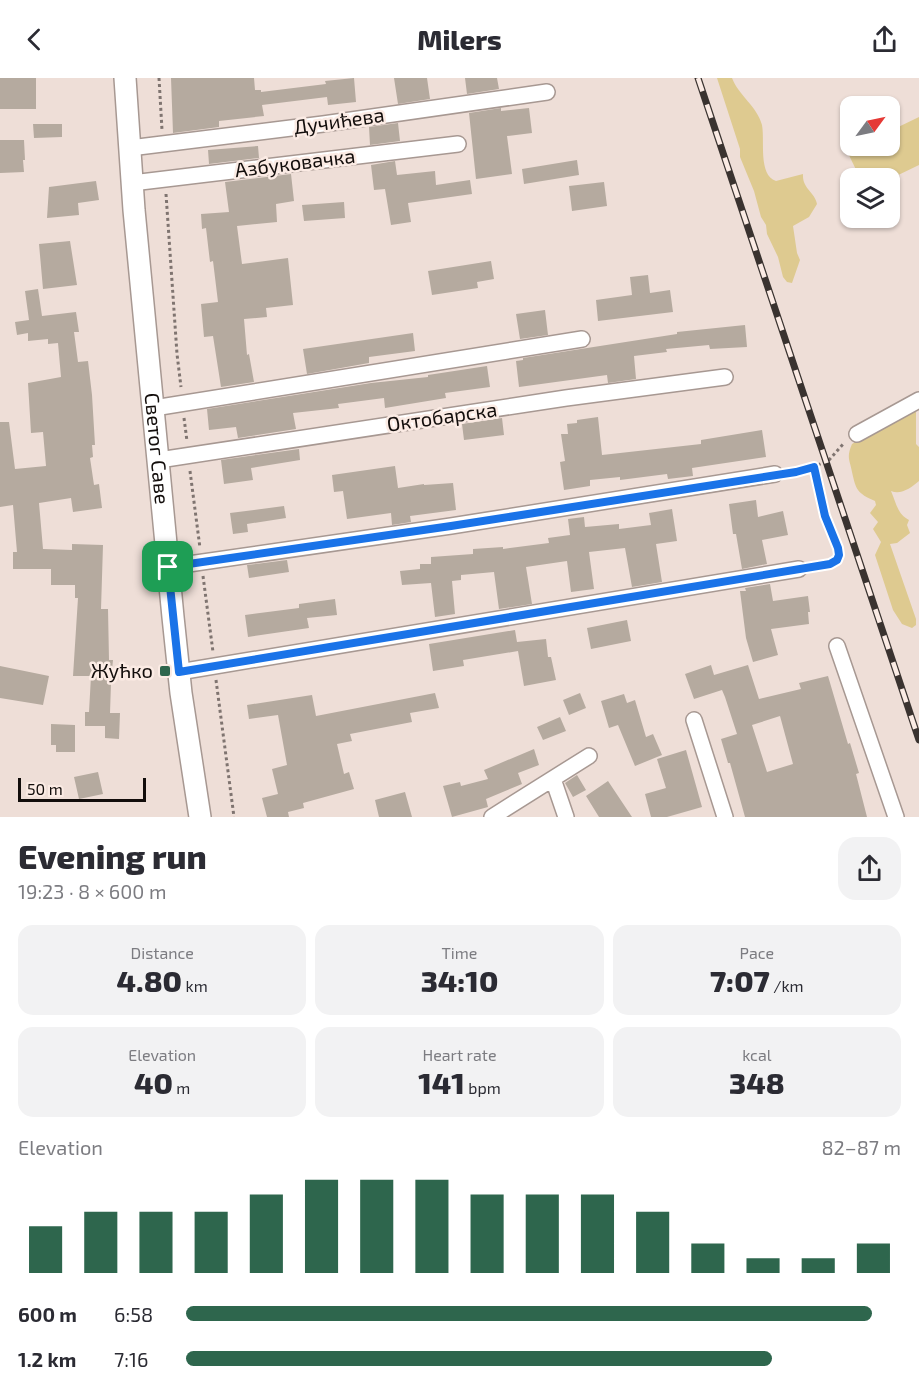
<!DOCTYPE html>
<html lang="en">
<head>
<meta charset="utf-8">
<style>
  body { margin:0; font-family:"Exo 2",sans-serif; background:#f2f2f3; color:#2b2b33; height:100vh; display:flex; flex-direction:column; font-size:22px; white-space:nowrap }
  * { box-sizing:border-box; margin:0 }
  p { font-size:20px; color:#7c7c81 }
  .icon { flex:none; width:33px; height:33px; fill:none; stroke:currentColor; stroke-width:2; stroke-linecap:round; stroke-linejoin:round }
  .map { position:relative; height:739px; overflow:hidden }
  .details { display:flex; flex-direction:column; background:#fff; flex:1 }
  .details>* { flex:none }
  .needle { width:39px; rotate:57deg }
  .buttons { position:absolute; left:840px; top:18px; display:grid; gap:12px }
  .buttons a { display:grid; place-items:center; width:60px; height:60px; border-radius:12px; background:#fff; box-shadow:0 2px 4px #0004; font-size:30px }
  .scale { position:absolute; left:18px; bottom:15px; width:128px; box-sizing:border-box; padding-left:6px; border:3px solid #120d0b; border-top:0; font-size:16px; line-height:21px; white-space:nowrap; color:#120d0b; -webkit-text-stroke:4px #fbebe4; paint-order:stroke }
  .pin { position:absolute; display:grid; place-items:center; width:51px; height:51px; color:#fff; margin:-26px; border-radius:12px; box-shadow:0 3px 9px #0006 }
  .round { display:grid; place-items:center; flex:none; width:63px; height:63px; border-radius:18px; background:#f2f2f3 }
  .overview { display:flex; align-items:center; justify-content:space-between; height:102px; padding:0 18px }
  h1 { font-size:33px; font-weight:800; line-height:45px }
  .metrics { display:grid; grid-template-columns:repeat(3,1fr); gap:9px; height:102px; padding:6px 18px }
  .metrics div { display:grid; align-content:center; border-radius:15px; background:#f2f2f3; text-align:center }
  .metrics b { font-size:30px; font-weight:800 }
  .metrics small { font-size:16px; font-weight:400 }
  .metrics p { font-size:16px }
  .chart { height:168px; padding:12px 18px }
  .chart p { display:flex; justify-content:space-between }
  .chart svg { width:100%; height:108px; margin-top:6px; stroke:#2e664d; stroke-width:6 }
  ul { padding:0 18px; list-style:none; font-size:20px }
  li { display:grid; grid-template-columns:96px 72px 1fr; align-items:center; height:45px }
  li i { height:15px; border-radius:8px; background:#2e664d }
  header { display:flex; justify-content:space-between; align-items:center; height:78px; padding:0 18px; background:#fff; font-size:27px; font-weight:800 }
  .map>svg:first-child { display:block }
</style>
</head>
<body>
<header><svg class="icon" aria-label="back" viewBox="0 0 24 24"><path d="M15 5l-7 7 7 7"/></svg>Milers<svg class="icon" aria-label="share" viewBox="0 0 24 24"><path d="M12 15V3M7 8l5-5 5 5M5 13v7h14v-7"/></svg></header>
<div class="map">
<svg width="919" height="739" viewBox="0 0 919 739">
  <rect width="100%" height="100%" fill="#eeded7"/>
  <path fill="#deca90" d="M 717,0 L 732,0 C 739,18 757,28 762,47 C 765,63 758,97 776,103 L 803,96 C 802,111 815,114 817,126 L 809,139 L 793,148 L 797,175 L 800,182 L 792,205 L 787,204 L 783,199 L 778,179 L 767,156 L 766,147 L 761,139 L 754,113 L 740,79 L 740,71 Z
    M 919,39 L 919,87 L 890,101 L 860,100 L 847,73 L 859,68 L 890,68 L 890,53 Z
    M 916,331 L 916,366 L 919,369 L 919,403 C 911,410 901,417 891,413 C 896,424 897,436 909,442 L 907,447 L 910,455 L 897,465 L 890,466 L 916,541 L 916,547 L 912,550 L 902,546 L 893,532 L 875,477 L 881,464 L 873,451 L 878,444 L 870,435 L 876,427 L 875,423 C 857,415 856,412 852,394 C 850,382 846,380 852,366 L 867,356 L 887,349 Z"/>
  <path fill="#b5aa9f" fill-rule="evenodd" d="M 0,0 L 36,0 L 36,31 L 0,31 Z
    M 171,0 L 254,0 L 255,12 L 261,12 L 261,14 L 326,6 L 325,3 L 354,0 L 356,24 L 328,27 L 327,19 L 262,27 L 264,38 L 219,43 L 219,49 L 173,55 Z
    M 394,0 L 427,0 L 430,21 L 398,26 Z
    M 465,0 L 497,0 L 499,11 L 467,16 Z
    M 501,30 L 501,33 L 529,30 L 532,55 L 507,58 L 512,96 L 476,101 L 469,35 Z
    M 398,45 L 400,63 L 370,67 L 369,49 Z
    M 33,46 L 62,46 L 62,59 L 34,60 Z
    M 0,62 L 24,62 L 25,82 L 23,82 L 24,94 L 0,95 Z
    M 258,68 L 259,80 L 209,86 L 208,72 Z
    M 577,82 L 579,97 L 524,106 L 522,91 Z
    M 395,83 L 397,97 L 435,93 L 436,107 L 470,102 L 472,116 L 408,125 L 411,144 L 391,147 L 385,111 L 374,112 L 371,87 Z
    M 291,96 L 294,123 L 276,126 L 277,144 L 237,148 L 242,186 L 288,180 L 293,227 L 266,230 L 267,239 L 244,241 L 247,277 L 249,276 L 254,304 L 221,309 L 213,258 L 204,259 L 201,226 L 218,224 L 213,183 L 210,184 L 206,150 L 202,151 L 201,136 L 229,134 L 225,104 Z
    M 96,103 L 99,122 L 78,125 L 79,137 L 47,140 L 49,109 Z
    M 604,104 L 607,128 L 572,133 L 569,108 Z
    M 344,124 L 345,140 L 304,143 L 302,127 Z
    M 70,163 L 77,207 L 43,211 L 39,166 Z
    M 491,183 L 494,201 L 477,204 L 478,210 L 432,217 L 428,193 Z
    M 648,197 L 650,215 L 670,212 L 673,234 L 598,243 L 596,222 L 632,217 L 630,199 Z
    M 38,211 L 42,238 L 76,234 L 79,254 L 74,254 L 78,284 L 88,283 L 92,317 L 95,367 L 92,367 L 93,379 L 90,380 L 94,407 L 99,406 L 102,430 L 73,434 L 71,420 L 39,425 L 43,471 L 72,472 L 72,466 L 103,467 L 101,531 L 108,531 L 109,582 L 113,582 L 112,592 L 116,592 L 115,605 L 111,605 L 110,635 L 120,635 L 119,661 L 105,660 L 105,648 L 85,648 L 85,634 L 89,634 L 91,598 L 73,598 L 78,520 L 75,520 L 75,507 L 51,507 L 51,491 L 13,491 L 13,474 L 17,474 L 13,427 L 0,429 L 0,344 L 9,344 L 15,391 L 46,388 L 43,354 L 31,355 L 28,305 L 61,299 L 58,265 L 48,266 L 48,261 L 28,263 L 28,255 L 17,257 L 15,244 L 29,242 L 25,213 Z
    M 545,232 L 548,257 L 520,261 L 516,236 Z
    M 745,247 L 747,269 L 710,271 L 709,267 L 666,271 L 667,274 L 634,278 L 636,301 L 608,305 L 607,297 L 519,309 L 516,283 L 523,282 L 523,280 L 677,256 L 677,254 Z
    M 413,255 L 415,273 L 369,279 L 369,285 L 307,296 L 303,271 Z
    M 487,288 L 490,309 L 445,315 L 446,320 L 385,330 L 384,320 L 338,326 L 339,330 L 293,335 L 296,351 L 238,360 L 236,349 L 209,352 L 207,331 L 371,305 L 428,299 L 428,297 Z
    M 598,339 L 602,377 L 701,366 L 701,362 L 762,352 L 766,379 L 692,390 L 693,398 L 668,401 L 667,396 L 620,402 L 620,399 L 590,402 L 590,408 L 564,412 L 560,384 L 565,383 L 561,356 L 568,356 L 567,346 L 577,345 L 577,342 Z
    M 502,340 L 504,357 L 464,362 L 462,346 Z
    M 299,371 L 300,382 L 251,390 L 253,402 L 224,406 L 221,382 Z
    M 395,388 L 398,410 L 424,406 L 424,407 L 453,405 L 456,432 L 410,438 L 411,444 L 392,447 L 391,435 L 347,441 L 343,413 L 334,414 L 332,397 Z
    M 756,422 L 758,439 L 783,433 L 788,457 L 762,462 L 767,486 L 742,491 L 736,456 L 733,456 L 729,426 Z
    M 284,428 L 286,440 L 247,446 L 248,454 L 233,456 L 230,435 Z
    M 672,431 L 677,463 L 656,466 L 662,504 L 632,509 L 625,470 L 589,474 L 594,511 L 571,514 L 567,483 L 526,489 L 532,526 L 499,531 L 494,494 L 461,497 L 461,502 L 452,503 L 455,536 L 435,539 L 431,505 L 402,507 L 400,493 L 420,491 L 420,486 L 431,486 L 431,479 L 473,476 L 473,471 L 503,469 L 503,471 L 549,465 L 548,460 L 570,457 L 568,441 L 584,439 L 585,449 L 619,446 L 619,451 L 651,447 L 649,435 Z
    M 287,482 L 289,494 L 249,500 L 247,487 Z
    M 770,506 L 773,523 L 808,518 L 810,534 L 808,534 L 809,546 L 771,551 L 778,577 L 753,584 L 746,560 L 740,513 L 746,513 L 745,510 Z
    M 335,521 L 337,537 L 307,540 L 309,550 L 248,559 L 245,537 L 299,530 L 299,526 Z
    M 627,542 L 631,563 L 591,571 L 587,550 Z
    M 515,552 L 517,564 L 546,561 L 548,579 L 551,579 L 556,602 L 524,608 L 518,573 L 463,582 L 464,588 L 433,593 L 429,566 Z
    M 711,587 L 714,597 L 748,587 L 759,621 L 801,611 L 799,605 L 828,598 L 848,666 L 850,665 L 859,695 L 856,696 L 867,739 L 745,739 L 730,685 L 728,685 L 721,661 L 737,656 L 725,619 L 722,612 L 694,621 L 685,596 ZM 780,638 L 793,686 L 767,694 L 752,647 Z
    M 0,588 L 49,598 L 43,627 L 0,620 Z
    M 435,615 L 439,630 L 410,635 L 412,644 L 350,656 L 352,663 L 337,666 L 344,696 L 349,694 L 354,711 L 303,725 L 304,730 L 288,734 L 289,739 L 267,739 L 262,720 L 278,716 L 272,691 L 287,687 L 278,637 L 249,641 L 247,627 L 312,617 L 316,638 Z
    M 580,615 L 586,630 L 569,637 L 563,622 Z
    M 624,616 L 627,625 L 635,622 L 646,659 L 653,656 L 662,677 L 635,688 L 618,647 L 609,650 L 601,623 Z
    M 560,639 L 566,653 L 543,662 L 537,649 Z
    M 51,646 L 75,647 L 75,674 L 56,674 L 56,667 L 51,667 Z
    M 534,671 L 539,687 L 518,695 L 522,706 L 486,721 L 488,729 L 452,739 L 443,708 L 460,704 L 461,708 L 488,701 L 484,692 Z
    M 686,672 L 702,729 L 667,739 L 651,739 L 645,716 L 666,710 L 657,681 Z
    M 98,694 L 103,716 L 79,721 L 74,699 Z
    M 577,697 L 586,712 L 573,719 L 565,705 Z
    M 608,703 L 632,739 L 599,739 L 586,718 Z
    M 405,714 L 412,739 L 379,739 L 375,722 Z"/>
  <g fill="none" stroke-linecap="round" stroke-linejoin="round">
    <g stroke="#a79892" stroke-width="18">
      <path id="street" d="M 130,70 L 323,46 L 547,14
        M 132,105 L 458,66
        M 154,330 L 582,261
        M 857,356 L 919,322
        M 159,382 L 566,320 L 725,299
        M 168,489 L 451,448 L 775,396
        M 837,568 L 896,739
        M 179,594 L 799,491
        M 694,642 L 725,739
        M 553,701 L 566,739
        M 492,739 L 589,678"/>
    </g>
    <g stroke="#a79892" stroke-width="24">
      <g id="secondary">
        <path id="s1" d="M 125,0 L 134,132 L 173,539 L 181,615 L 200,739"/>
      </g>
    </g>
    <path stroke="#7f7470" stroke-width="3" stroke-dasharray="3 3" stroke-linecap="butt" d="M 159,0 L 162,52
      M 166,116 L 177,276 L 181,309
      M 184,340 L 187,363
      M 814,389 C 820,408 820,431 829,450 C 833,458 844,472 837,481 C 832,487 821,488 814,489
      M 190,393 L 200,470
      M 789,395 L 811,390 L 829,382 L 844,365
      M 203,498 L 213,574
      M 216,602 L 234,739"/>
    <use href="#street" stroke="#fff" stroke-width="15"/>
    <use href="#secondary" stroke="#fff" stroke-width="21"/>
    <g stroke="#3a3330" stroke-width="7">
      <path id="rail" d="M 698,0 L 919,662"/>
    </g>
    <use href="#rail" stroke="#fbebe4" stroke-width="4.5" stroke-dasharray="14" stroke-linecap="butt"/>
  </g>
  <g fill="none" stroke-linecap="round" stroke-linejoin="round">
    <g stroke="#fff" stroke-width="12">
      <path id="route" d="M 814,389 L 825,438 L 838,470 L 839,477 L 837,482 L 830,486 L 179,594 L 168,489 L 451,448 L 796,394 Z"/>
    </g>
    <use href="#route" stroke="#1a73e8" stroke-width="8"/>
  </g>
  <rect fill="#2e664d" stroke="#fbebe4" stroke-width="2" x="159" y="587" width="12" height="12" rx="3"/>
  <g text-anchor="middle" stroke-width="5" stroke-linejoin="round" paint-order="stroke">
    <g font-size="20" fill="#120d0b" stroke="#fbebe4">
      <text transform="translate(339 43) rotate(-8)" y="7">Дучићева</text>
      <text transform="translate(295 85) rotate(-7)" y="7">Азбуковачка</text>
      <text transform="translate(442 339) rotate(-8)" y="7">Октобарска</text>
      <text dy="7" stroke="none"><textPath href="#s1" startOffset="372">Светог Саве</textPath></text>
    </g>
    <g font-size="20" fill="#120d0b" stroke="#fbebe4" text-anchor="end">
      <text x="153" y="600">Жућко</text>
    </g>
  </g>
</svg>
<div class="buttons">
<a><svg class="needle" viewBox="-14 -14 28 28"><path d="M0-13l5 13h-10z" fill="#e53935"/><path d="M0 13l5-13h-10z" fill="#7c7c81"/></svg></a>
<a><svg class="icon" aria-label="layers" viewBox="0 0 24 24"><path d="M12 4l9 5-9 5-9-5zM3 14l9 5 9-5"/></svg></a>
</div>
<div class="scale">50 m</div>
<div class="pin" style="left:168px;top:489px;background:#1e9e55"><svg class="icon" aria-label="arrive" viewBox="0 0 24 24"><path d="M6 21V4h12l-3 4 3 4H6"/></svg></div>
</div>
<section class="details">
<div class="overview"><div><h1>Evening run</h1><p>19:23 · 8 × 600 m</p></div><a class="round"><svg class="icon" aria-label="share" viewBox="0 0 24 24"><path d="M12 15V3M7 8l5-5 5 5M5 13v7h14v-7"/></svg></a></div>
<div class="metrics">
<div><p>Distance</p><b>4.80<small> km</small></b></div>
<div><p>Time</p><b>34:10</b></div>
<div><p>Pace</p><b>7:07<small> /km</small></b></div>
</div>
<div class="metrics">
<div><p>Elevation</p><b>40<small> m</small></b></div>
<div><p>Heart rate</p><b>141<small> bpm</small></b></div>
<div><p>kcal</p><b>348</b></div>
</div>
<div class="chart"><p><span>Elevation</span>82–87 m</p>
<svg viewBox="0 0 160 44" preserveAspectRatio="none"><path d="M5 44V25M15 44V19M25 44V19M35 44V19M45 44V12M55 44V6M65 44V6M75 44V6M85 44V12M95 44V12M105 44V12M115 44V19M125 44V32M135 44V38M145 44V38M155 44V32"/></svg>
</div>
<ul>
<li><b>600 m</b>6:58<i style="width:96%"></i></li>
<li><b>1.2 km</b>7:16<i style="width:82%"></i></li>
</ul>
</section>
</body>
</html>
